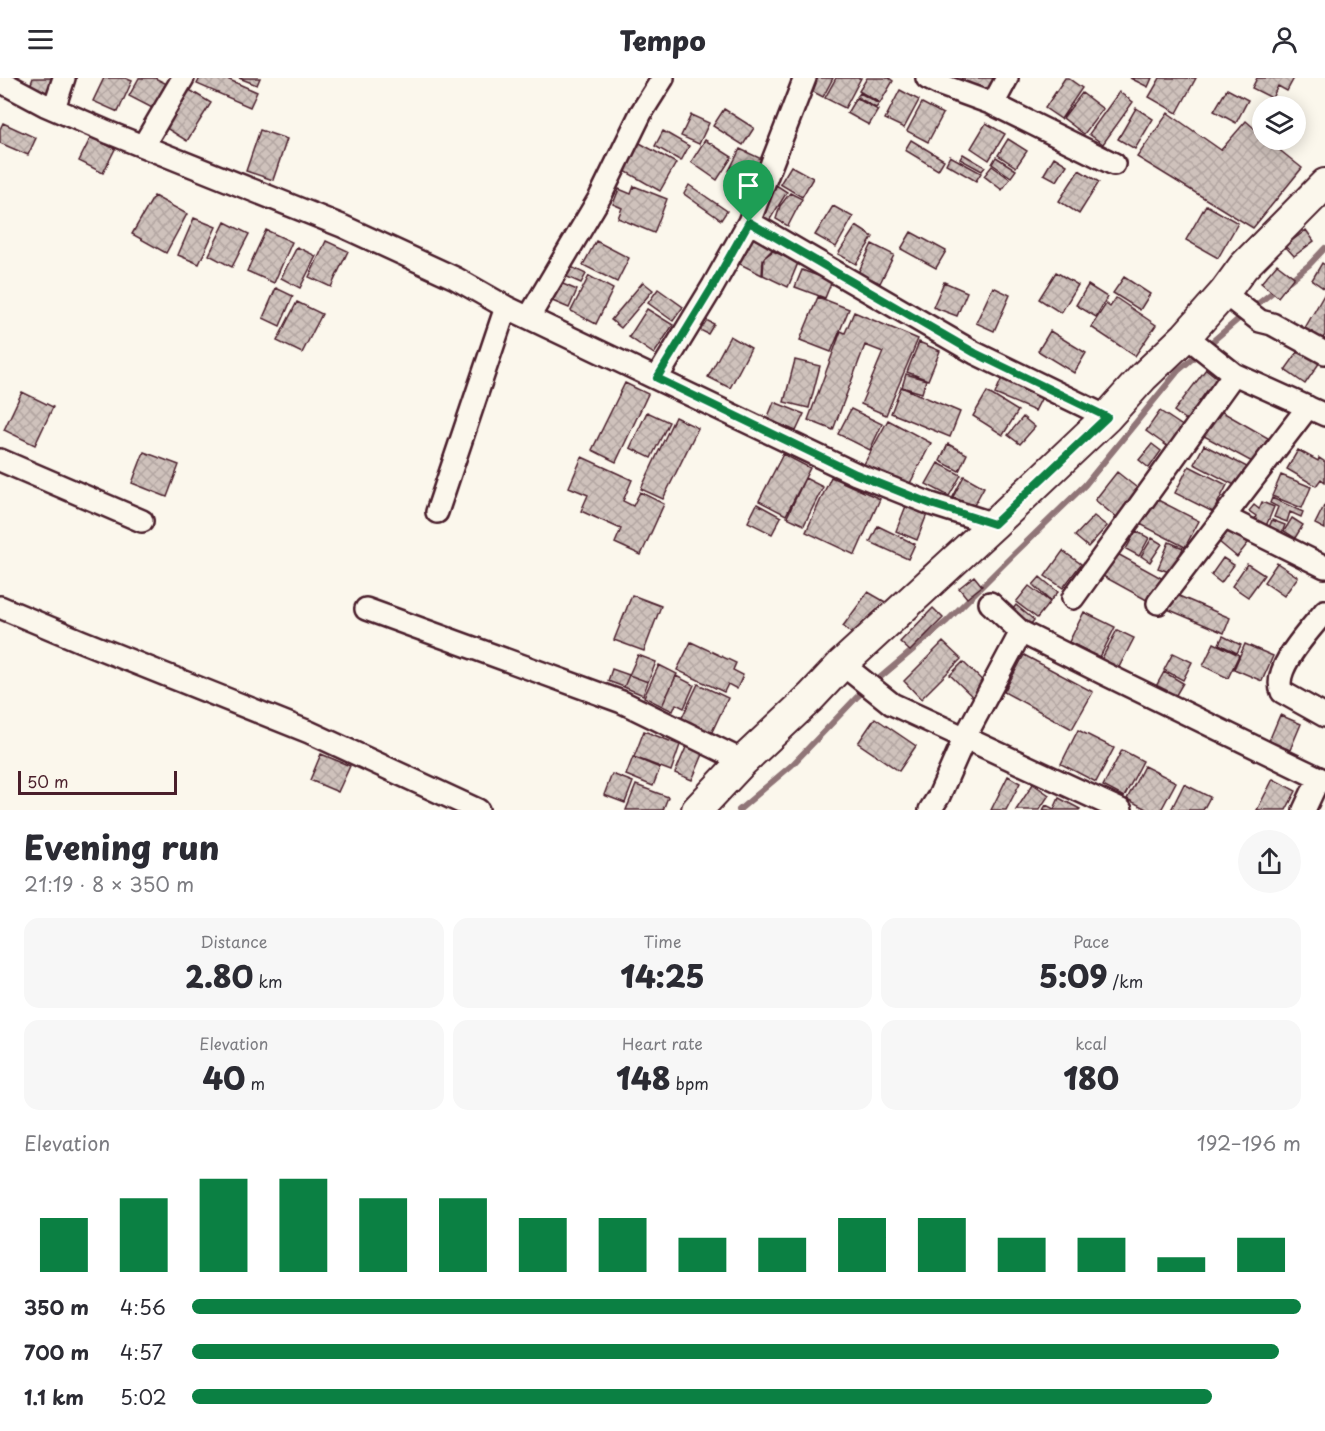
<!DOCTYPE html>
<html lang="en">
<head>
<meta charset="utf-8">
<style>
  body { margin:0; font-family:"Playpen Sans",sans-serif; background:#f7f7f7; color:#2b2b33; height:100vh; display:flex; flex-direction:column; font-size:22px; white-space:nowrap }
  * { box-sizing:border-box; margin:0 }
  p { font-size:20px; color:#7c7c81 }
  .icon { flex:none; width:33px; height:33px; fill:none; stroke:currentColor; stroke-width:2; stroke-linecap:round; stroke-linejoin:round }
  .map { position:relative; height:732px; overflow:hidden }
  .side { display:flex; flex-direction:column; background:#fff; flex:1 }
  .side>* { flex:none }
  .tools { position:absolute; left:1252px; top:18px; display:grid; gap:12px }
  .tools a { display:grid; place-items:center; width:54px; height:54px; border-radius:50%; background:#fff; box-shadow:0 3px 15px #0003; font-size:30px }
  .scale { position:absolute; left:18px; bottom:15px; width:159px; box-sizing:border-box; padding-left:6px; border:3px solid #4a1f2b; border-top:0; font-size:16px; line-height:21px; white-space:nowrap; color:#4a1f2b; -webkit-text-stroke:4px #fbf7ec; paint-order:stroke }
  .pin { position:absolute; display:grid; place-items:center; width:51px; height:51px; color:#fff; margin:-62px -26px; border-radius:50% 50% 50% 0; rotate:-45deg; box-shadow:0 0 6px #0007 }
  .pin .icon { rotate:45deg }
  .round { display:grid; place-items:center; flex:none; width:63px; height:63px; border-radius:32px; background:#f7f7f7 }
  .head { display:flex; align-items:center; justify-content:space-between; height:102px; padding:0 24px }
  h1 { font-size:33px; font-weight:800; line-height:45px }
  .figures { display:grid; grid-template-columns:repeat(3,1fr); gap:9px; height:102px; padding:6px 24px }
  .figures div { display:grid; align-content:center; border-radius:15px; background:#f7f7f7; text-align:center }
  .figures b { font-size:30px; font-weight:800 }
  .figures small { font-size:16px; font-weight:400 }
  .figures p { font-size:16px }
  .chart { height:168px; padding:12px 24px }
  .chart p { display:flex; justify-content:space-between }
  .chart svg { width:100%; height:108px; margin-top:6px; stroke:#0b8043; stroke-width:6 }
  ul { padding:0 24px; list-style:none; font-size:20px }
  li { display:grid; grid-template-columns:96px 72px 1fr; align-items:center; height:45px }
  li i { height:15px; border-radius:8px; background:#0b8043 }
  header { display:flex; justify-content:space-between; align-items:center; height:78px; padding:0 24px; background:#fff; font-size:27px; font-weight:800 }
  .map>svg:first-child { display:block }
</style>
</head>
<body>
<header><svg class="icon" aria-label="menu" viewBox="0 0 24 24"><path d="M4 6h16M4 12h16M4 18h16"/></svg>Tempo<svg class="icon" aria-label="person" viewBox="0 0 24 24"><circle cx="12" cy="8" r="4"/><path d="M4 21q1-7 8-7t8 7"/></svg></header>
<div class="map">
<svg width="1325" height="732" viewBox="0 0 1325 732">
  <defs>
    <pattern id="building-cross-hatch" width="8" height="8" patternUnits="userSpaceOnUse" patternTransform="scale(1.5)"><rect width="8" height="8" fill="#cfc2bc"/><path d="M0 0l8 8M0 8l8-8" fill="none" stroke="#b3a6a2"/></pattern>
  </defs>
  <rect width="100%" height="100%" fill="#fbf7ec"/>
  <filter id="ink" filterUnits="userSpaceOnUse"><feTurbulence type="fractalNoise" baseFrequency=".0167" numOctaves="2"/><feDisplacementMap in="SourceGraphic" scale="12" xChannelSelector="R" yChannelSelector="G"/><feConvolveMatrix kernelMatrix="1 2 1 2 8 2 1 2 1" color-interpolation-filters="sRGB"/></filter>
  <g filter="url(#ink)">
    <g fill="none" stroke-linecap="round" stroke-linejoin="round">
      <path stroke="#907477" stroke-width="6" d="M 1289,203 L 1309,187 L 1325,170
        M 1207,268 L 1242,238 L 1278,210
        M 739,732 L 792,687 L 857,619 L 947,543 L 1012,478 L 1085,407 L 1178,293 L 1199,275"/>
    </g>
    <path fill="url(#building-cross-hatch)" stroke="#4a1f2b" stroke-width="1.5" d="M 33,0 L 54,0 L 46,24 L 27,16 Z
      M 104,0 L 125,0 L 132,3 L 118,34 L 93,23 Z
      M 139,0 L 155,0 L 171,8 L 158,33 L 129,18 Z
      M 200,0 L 225,0 L 257,14 L 250,29 L 197,6 Z
      M 239,0 L 260,0 L 257,7 Z
      M 809,0 L 833,0 L 823,19 L 804,9 Z
      M 836,0 L 861,0 L 845,30 L 825,20 Z
      M 867,0 L 889,0 L 893,3 L 880,25 L 859,13 Z
      M 962,0 L 996,0 L 987,21 L 958,8 Z
      M 1065,0 L 1068,0 L 1082,10 L 1061,41 L 1045,30 Z
      M 1130,0 L 1152,0 L 1148,9 Z
      M 1160,0 L 1196,0 L 1177,35 L 1149,19 Z
      M 1257,0 L 1294,0 L 1287,13 L 1278,8 L 1272,20 L 1252,10 Z
      M 188,11 L 211,25 L 187,63 L 163,48 Z
      M 1227,11 L 1248,22 L 1236,45 L 1214,33 Z
      M 900,12 L 919,22 L 904,50 L 885,41 Z
      M 1119,14 L 1133,24 L 1103,66 L 1089,56 Z
      M 860,15 L 879,26 L 876,30 L 857,19 Z
      M 1082,15 L 1103,31 L 1084,56 L 1063,40 Z
      M 856,20 L 878,32 L 869,47 L 847,35 Z
      M 922,25 L 943,36 L 928,64 L 907,53 Z
      M 1136,30 L 1153,41 L 1135,71 L 1118,61 Z
      M 724,31 L 754,50 L 743,67 L 713,48 Z
      M 1168,35 L 1221,72 L 1246,43 L 1263,58 L 1263,62 L 1267,62 L 1302,90 L 1253,150 L 1137,79 Z
      M 691,37 L 709,45 L 699,66 L 681,58 Z
      M 3,45 L 36,60 L 28,77 L 0,65 L 0,51 Z
      M 986,45 L 1005,56 L 989,82 L 971,70 Z
      M 260,52 L 287,61 L 273,102 L 246,93 Z
      M 663,53 L 689,68 L 681,83 L 655,68 Z
      M 91,59 L 115,71 L 103,95 L 79,83 Z
      M 1008,61 L 1027,73 L 1016,89 L 998,77 Z
      M 705,62 L 732,79 L 717,102 L 691,84 Z
      M 911,62 L 944,82 L 938,92 L 905,72 Z
      M 638,64 L 676,85 L 660,113 L 623,92 Z
      M 740,71 L 768,84 L 758,106 L 729,93 Z
      M 963,76 L 985,89 L 982,93 L 960,81 Z
      M 950,78 L 981,95 L 976,103 L 946,86 Z
      M 996,79 L 1016,92 L 1011,99 L 992,86 Z
      M 1054,79 L 1067,87 L 1057,103 L 1044,96 Z
      M 791,88 L 813,100 L 802,119 L 780,106 Z
      M 992,88 L 1010,101 L 1002,112 L 984,98 Z
      M 1079,92 L 1099,104 L 1079,136 L 1059,123 Z
      M 689,107 L 727,133 L 721,142 L 684,116 Z
      M 776,107 L 787,114 L 769,143 L 759,136 Z
      M 634,108 L 667,121 L 654,155 L 618,140 L 622,130 L 613,126 L 619,111 L 631,116 Z
      M 790,115 L 802,121 L 788,148 L 776,141 L 780,128 Z
      M 154,118 L 187,136 L 166,175 L 132,156 Z
      M 1206,127 L 1238,145 L 1218,180 L 1186,162 Z
      M 833,128 L 853,139 L 836,169 L 815,157 Z
      M 194,140 L 216,149 L 199,186 L 178,177 Z
      M 225,144 L 249,156 L 232,189 L 209,177 Z
      M 856,148 L 873,159 L 856,186 L 838,176 Z
      M 266,152 L 292,164 L 274,205 L 247,193 Z
      M 1306,152 L 1314,163 L 1294,178 L 1285,168 Z
      M 911,154 L 946,173 L 936,190 L 901,171 Z
      M 750,159 L 774,170 L 763,181 L 762,197 L 738,185 Z
      M 326,163 L 348,173 L 331,209 L 309,199 Z
      M 596,163 L 629,180 L 617,204 L 583,187 Z
      M 872,166 L 894,177 L 880,205 L 858,195 Z
      M 297,169 L 316,178 L 300,210 L 281,200 Z
      M 773,173 L 798,185 L 788,209 L 763,197 L 764,180 Z
      M 1322,185 L 1325,187 L 1325,211 L 1312,202 Z
      M 1277,186 L 1294,199 L 1278,219 L 1261,205 Z
      M 567,187 L 586,196 L 581,205 L 563,197 Z
      M 802,192 L 832,203 L 825,220 L 795,209 Z
      M 1056,194 L 1078,207 L 1061,235 L 1039,221 Z
      M 589,198 L 613,211 L 596,246 L 571,233 Z
      M 1124,199 L 1150,216 L 1140,232 L 1113,215 Z
      M 558,204 L 577,212 L 569,230 L 550,222 Z
      M 643,204 L 653,212 L 621,250 L 611,242 Z
      M 944,204 L 967,214 L 957,238 L 933,229 Z
      M 1088,207 L 1107,219 L 1096,239 L 1076,227 Z
      M 993,209 L 1010,217 L 994,253 L 976,245 Z
      M 276,210 L 293,218 L 280,248 L 263,240 Z
      M 658,211 L 683,229 L 673,243 L 648,225 Z
      M 1325,215 L 1325,257 L 1319,267 L 1301,257 Z
      M 818,219 L 849,231 L 831,274 L 800,262 Z
      M 1116,220 L 1156,247 L 1135,278 L 1091,249 L 1106,226 L 1110,229 Z
      M 297,224 L 322,236 L 302,275 L 277,263 Z
      M 647,231 L 673,247 L 654,276 L 629,259 Z
      M 854,234 L 918,261 L 886,337 L 861,326 L 883,274 L 865,267 L 833,352 L 808,342 L 841,253 L 845,255 Z
      M 702,240 L 714,246 L 708,256 L 696,250 Z
      M 1050,253 L 1086,275 L 1074,295 L 1038,273 Z
      M 730,258 L 751,270 L 730,310 L 708,299 Z
      M 919,264 L 940,273 L 928,302 L 907,294 Z
      M 1300,271 L 1320,284 L 1305,306 L 1285,292 Z
      M 795,282 L 820,288 L 809,330 L 784,324 Z
      M 1206,291 L 1220,302 L 1187,343 L 1174,333 Z
      M 1005,293 L 1046,311 L 1035,333 L 995,316 Z
      M 906,296 L 926,302 L 922,315 L 902,309 Z
      M 625,305 L 648,316 L 616,384 L 592,372 Z
      M 901,309 L 960,334 L 950,359 L 891,335 Z
      M 22,314 L 53,329 L 35,367 L 4,352 Z
      M 987,314 L 1018,333 L 1003,357 L 973,338 Z
      M 774,324 L 804,336 L 796,353 L 767,341 Z
      M 851,331 L 882,346 L 870,372 L 838,356 Z
      M 1219,332 L 1268,360 L 1254,385 L 1204,358 Z
      M 1160,333 L 1184,349 L 1170,370 L 1146,353 Z
      M 647,334 L 669,344 L 651,380 L 630,370 Z
      M 675,339 L 698,350 L 663,421 L 641,411 Z
      M 1023,339 L 1035,349 L 1020,366 L 1008,357 Z
      M 888,342 L 931,365 L 907,411 L 863,388 Z
      M 948,366 L 967,376 L 959,393 L 940,383 Z
      M 1152,366 L 1161,373 L 1149,390 L 1139,382 Z
      M 1204,367 L 1251,391 L 1240,410 L 1194,386 Z
      M 1298,372 L 1318,383 L 1319,380 L 1325,384 L 1325,404 L 1321,401 L 1316,408 L 1287,391 Z
      M 144,374 L 179,387 L 167,419 L 132,405 Z
      M 783,376 L 810,390 L 786,437 L 759,423 Z
      M 582,379 L 632,402 L 623,423 L 633,428 L 640,414 L 664,426 L 641,477 L 615,465 L 621,451 L 581,433 L 588,417 L 569,409 Z
      M 938,385 L 961,397 L 949,418 L 926,406 Z
      M 1189,388 L 1227,407 L 1213,434 L 1175,415 Z
      M 1117,394 L 1141,413 L 1117,440 L 1095,422 Z
      M 1281,397 L 1311,409 L 1302,430 L 1272,418 Z
      M 964,398 L 984,409 L 973,429 L 953,419 Z
      M 831,399 L 880,421 L 855,477 L 806,454 Z
      M 805,400 L 823,409 L 804,447 L 787,439 Z
      M 1152,419 L 1199,443 L 1185,469 L 1138,445 Z
      M 1272,420 L 1303,434 L 1301,439 L 1290,434 L 1287,444 L 1274,439 L 1278,429 L 1270,425 Z
      M 908,423 L 929,431 L 917,462 L 896,453 Z
      M 1262,424 L 1274,429 L 1266,448 L 1254,443 L 1256,438 L 1249,433 L 1254,427 L 1259,431 Z
      M 757,426 L 781,439 L 772,456 L 748,444 Z
      M 1325,426 L 1325,451 L 1315,446 Z
      M 1094,438 L 1107,448 L 1088,469 L 1075,458 Z
      M 1292,440 L 1303,447 L 1295,460 L 1284,453 Z
      M 1272,442 L 1285,447 L 1281,457 L 1268,452 Z
      M 878,448 L 915,466 L 908,481 L 870,464 Z
      M 1230,450 L 1248,465 L 1237,479 L 1219,464 Z
      M 1136,453 L 1149,460 L 1139,478 L 1126,471 Z
      M 1152,460 L 1162,466 L 1150,484 L 1141,478 Z
      M 1169,464 L 1183,470 L 1172,495 L 1158,490 Z
      M 1063,473 L 1081,486 L 1063,510 L 1045,498 Z
      M 1114,474 L 1165,502 L 1152,525 L 1101,497 Z
      M 1223,480 L 1234,487 L 1221,505 L 1211,497 Z
      M 1277,485 L 1298,499 L 1284,518 L 1264,504 Z
      M 1247,486 L 1264,497 L 1248,519 L 1232,508 Z
      M 974,498 L 982,508 L 967,520 L 959,510 Z
      M 1040,499 L 1058,514 L 1050,523 L 1033,507 Z
      M 1029,508 L 1050,524 L 1037,540 L 1016,524 Z
      M 868,514 L 894,529 L 859,562 L 843,548 Z
      M 1172,515 L 1230,540 L 1224,555 L 1165,530 Z
      M 632,517 L 661,528 L 644,573 L 614,562 Z
      M 1016,527 L 1034,542 L 1026,552 L 1008,537 Z
      M 933,530 L 943,540 L 910,573 L 900,564 Z
      M 1084,534 L 1115,549 L 1100,579 L 1069,564 Z
      M 1117,552 L 1134,560 L 1117,593 L 1100,584 Z
      M 1223,558 L 1241,567 L 1237,575 L 1219,566 Z
      M 691,564 L 736,585 L 733,592 L 743,597 L 737,611 L 728,606 L 724,614 L 677,592 Z
      M 943,564 L 961,581 L 921,621 L 904,603 Z
      M 1214,565 L 1239,577 L 1228,600 L 1203,588 Z
      M 1245,566 L 1273,578 L 1262,603 L 1234,591 Z
      M 1173,575 L 1192,584 L 1183,602 L 1164,592 Z
      M 638,577 L 656,584 L 648,604 L 629,597 Z
      M 1024,577 L 1093,614 L 1072,651 L 1004,614 Z
      M 963,584 L 990,610 L 978,624 L 950,597 Z
      M 659,587 L 677,596 L 662,628 L 644,619 Z
      M 612,591 L 629,597 L 624,609 L 608,603 Z
      M 1164,594 L 1183,605 L 1173,622 L 1154,612 Z
      M 629,597 L 648,604 L 643,617 L 624,609 Z
      M 676,598 L 694,607 L 684,630 L 676,626 L 673,633 L 662,628 Z
      M 698,606 L 728,620 L 709,660 L 679,646 Z
      M 1280,637 L 1301,646 L 1290,672 L 1269,663 Z
      M 875,640 L 916,668 L 899,693 L 858,665 Z
      M 1078,652 L 1114,670 L 1096,704 L 1061,686 Z
      M 644,653 L 680,667 L 671,693 L 634,679 Z
      M 687,667 L 704,674 L 692,702 L 675,695 Z
      M 1122,672 L 1143,683 L 1124,719 L 1103,708 Z
      M 321,676 L 350,688 L 338,714 L 310,702 Z
      M 633,679 L 660,690 L 653,708 L 626,697 Z
      M 1144,688 L 1176,704 L 1161,732 L 1148,732 L 1127,721 Z
      M 612,696 L 633,704 L 625,725 L 604,717 Z
      M 1008,698 L 1020,705 L 1006,732 L 991,732 Z
      M 1273,701 L 1296,713 L 1286,732 L 1257,732 Z
      M 1033,706 L 1049,717 L 1039,732 L 1016,732 Z
      M 1184,706 L 1210,719 L 1203,732 L 1171,732 Z
      M 636,707 L 668,719 L 663,732 L 626,732 Z
      M 1059,720 L 1080,731 L 1079,732 L 1043,732 L 1046,727 L 1054,731 Z"/>
    <g fill="none" stroke-linecap="round" stroke-linejoin="round">
      <g stroke="#4a1f2b" stroke-width="26">
        <path id="minor" d="M 927,0 L 941,7 L 993,26 L 1114,86
          M 0,3 L 45,27 L 110,55 L 342,148 L 455,200 L 506,229 L 856,396 L 931,426 L 994,446
          M 993,26 L 1007,0
          M 54,30 L 64,0
          M 143,68 L 183,0
          M 749,144 L 975,275 L 1107,339
          M 1224,215 L 1260,243 L 1272,246 L 1325,275
          M 529,239 L 600,119 L 641,35 L 663,0
          M 1186,258 L 1234,296 L 1325,337
          M 657,300 L 713,208 L 749,144 L 805,0
          M 0,382 L 142,443
          M 437,434 L 506,229
          M 1224,439 L 1325,489
          M 1073,520 L 1234,296
          M 990,525 L 1021,554 L 1103,595 L 1325,703
          M 1158,525 L 1308,329
          M 0,529 L 81,563 L 309,654 L 478,732
          M 366,531 L 622,624 L 743,683
          M 1325,533 C 1311,551 1271,591 1282,614 L 1325,638
          M 842,586 L 892,626 L 1121,732
          M 930,732 L 939,718 L 965,659 L 1021,554
          M 1304,732 L 1319,700"/>
      </g>
      <g stroke="#4a1f2b" stroke-width="34">
        <path id="secondary" d="M 697,732 L 743,683 L 811,619 L 842,586 L 994,446 L 1107,339 L 1143,299 L 1186,258 L 1224,215 L 1243,189 L 1325,106"/>
      </g>
      <use href="#minor" stroke="#fbf7ec" stroke-width="21"/>
      <use href="#secondary" stroke="#fbf7ec" stroke-width="30"/>
    </g>
  </g>
  <g fill="none" stroke-linecap="round" stroke-linejoin="round" filter="url(#ink)">
    <g stroke="#fff" stroke-width="12">
      <path id="route" d="M 749,144 L 975,275 L 1107,339 L 994,446 L 931,426 L 856,396 L 657,300 L 713,208 Z"/>
    </g>
    <use href="#route" stroke="#0b8043" stroke-width="8"/>
  </g>
</svg>
<div class="tools">
<a><svg class="icon" aria-label="layers" viewBox="0 0 24 24"><path d="M12 4l9 5-9 5-9-5zM3 14l9 5 9-5"/></svg></a>
</div>
<div class="scale">50 m</div>
<div class="pin" style="left:749px;top:144px;background:#1e9e55"><svg class="icon" aria-label="arrive" viewBox="0 0 24 24"><path d="M6 21V4h12l-3 4 3 4H6"/></svg></div>
</div>
<section class="side">
<div class="head"><div><h1>Evening run</h1><p>21:19 · 8 × 350 m</p></div><a class="round"><svg class="icon" aria-label="share" viewBox="0 0 24 24"><path d="M12 15V3M7 8l5-5 5 5M5 13v7h14v-7"/></svg></a></div>
<div class="figures">
<div><p>Distance</p><b>2.80<small> km</small></b></div>
<div><p>Time</p><b>14:25</b></div>
<div><p>Pace</p><b>5:09<small> /km</small></b></div>
</div>
<div class="figures">
<div><p>Elevation</p><b>40<small> m</small></b></div>
<div><p>Heart rate</p><b>148<small> bpm</small></b></div>
<div><p>kcal</p><b>180</b></div>
</div>
<div class="chart"><p><span>Elevation</span>192–196 m</p>
<svg viewBox="0 0 160 44" preserveAspectRatio="none"><path d="M5 44V22M15 44V14M25 44V6M35 44V6M45 44V14M55 44V14M65 44V22M75 44V22M85 44V30M95 44V30M105 44V22M115 44V22M125 44V30M135 44V30M145 44V38M155 44V30"/></svg>
</div>
<ul>
<li><b>350 m</b>4:56<i style="width:100%"></i></li>
<li><b>700 m</b>4:57<i style="width:98%"></i></li>
<li><b>1.1 km</b>5:02<i style="width:92%"></i></li>
</ul>
</section>
</body>
</html>
